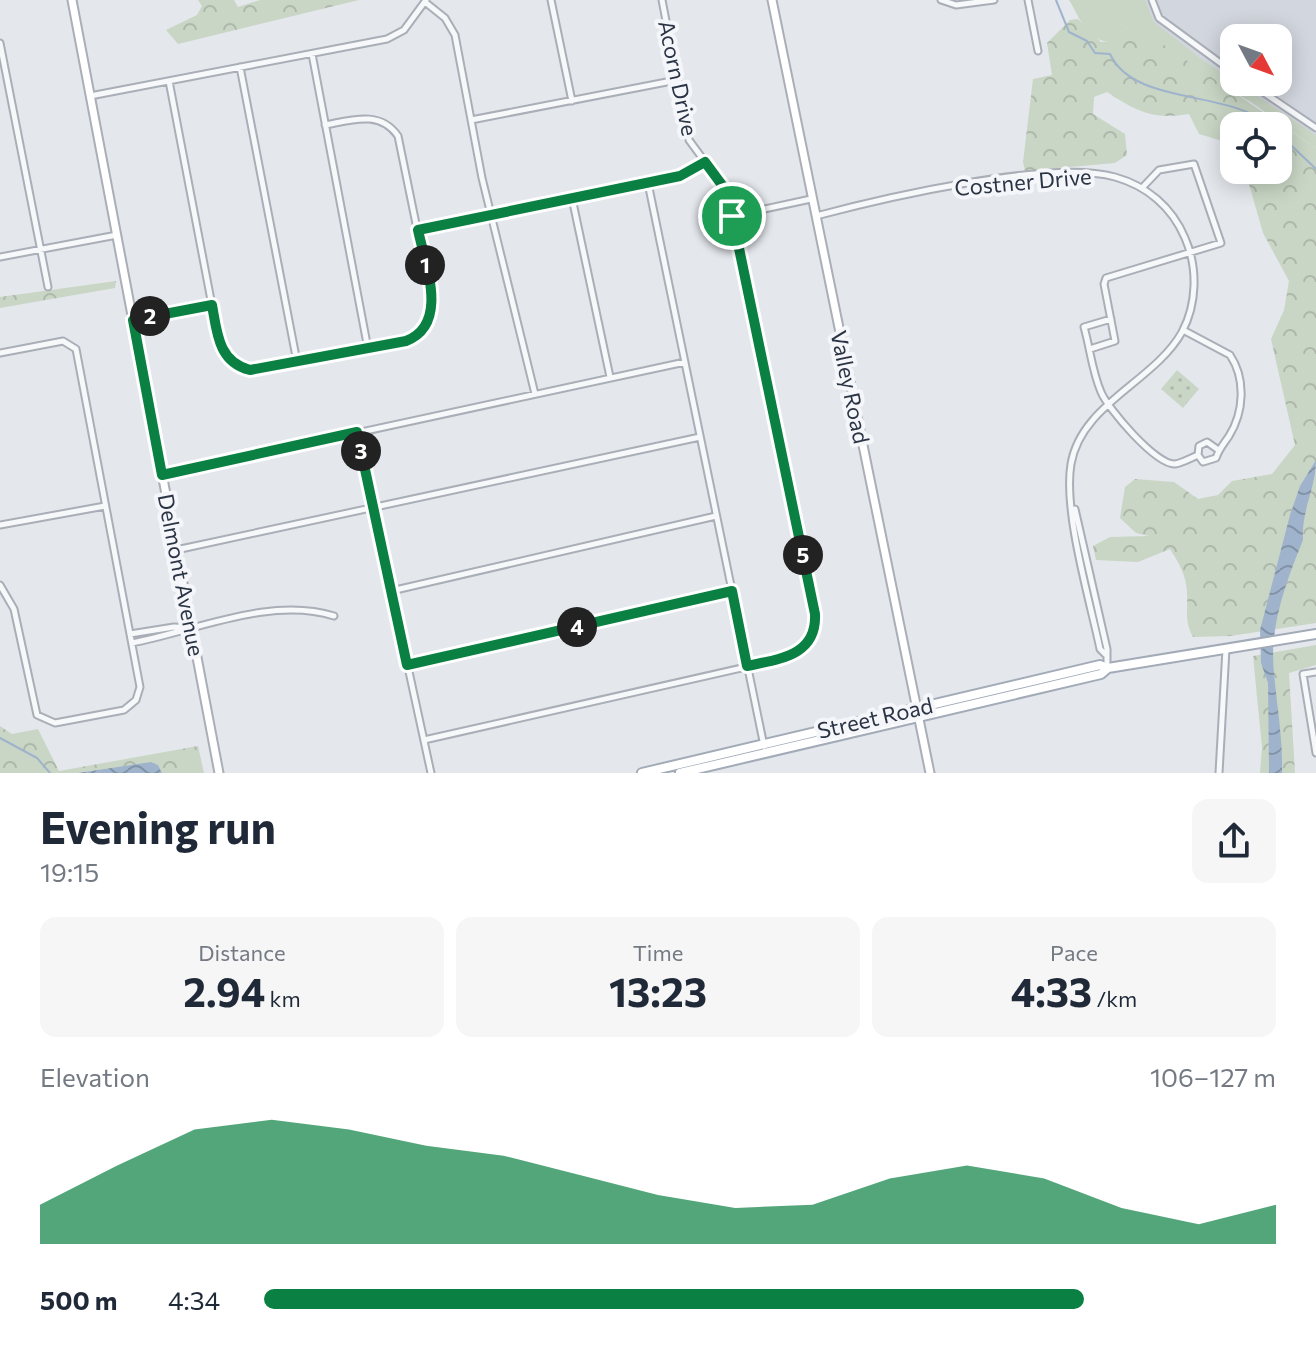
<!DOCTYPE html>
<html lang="en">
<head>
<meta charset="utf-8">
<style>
  body { margin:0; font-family:Commissioner,sans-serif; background:#f6f6f7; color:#1f2937; height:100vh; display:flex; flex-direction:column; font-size:30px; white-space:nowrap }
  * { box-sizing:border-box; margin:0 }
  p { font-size:26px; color:#747a83 }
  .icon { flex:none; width:44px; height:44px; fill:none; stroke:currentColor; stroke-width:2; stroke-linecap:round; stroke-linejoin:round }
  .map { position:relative; height:773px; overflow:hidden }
  .side { display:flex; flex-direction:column; background:#fff; flex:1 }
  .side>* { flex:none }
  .needle { width:52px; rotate:131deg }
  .buttons { position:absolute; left:1220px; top:24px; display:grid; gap:16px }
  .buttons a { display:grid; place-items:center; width:72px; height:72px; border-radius:16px; background:#fff; box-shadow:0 4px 20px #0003; font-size:40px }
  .pin { position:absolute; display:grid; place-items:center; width:68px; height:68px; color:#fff; margin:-34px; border:4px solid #fff; border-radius:50%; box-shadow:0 2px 8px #0007 }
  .km { position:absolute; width:40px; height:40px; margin:-20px; border-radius:50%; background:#222; color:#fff; font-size:22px; line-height:40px; text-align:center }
  .round { display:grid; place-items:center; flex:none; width:84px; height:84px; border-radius:16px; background:#f6f6f7 }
  .headline { display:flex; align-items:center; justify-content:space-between; height:136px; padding:0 40px }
  h1 { font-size:44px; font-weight:700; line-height:60px }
  .metrics { display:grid; grid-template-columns:repeat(3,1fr); gap:12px; height:136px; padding:8px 40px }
  .metrics div { display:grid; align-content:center; border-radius:16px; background:#f6f6f7; text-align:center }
  .metrics b { font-size:40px; font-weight:700 }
  .metrics small { font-size:22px; font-weight:400 }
  .metrics p { font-size:22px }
  .chart { height:224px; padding:16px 40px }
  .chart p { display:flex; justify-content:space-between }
  .chart svg { width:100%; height:144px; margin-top:8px; fill:#0b8043; opacity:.7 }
  ul { padding:0 40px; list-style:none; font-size:26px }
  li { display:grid; grid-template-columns:128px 96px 1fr; align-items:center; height:60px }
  li i { height:20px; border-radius:10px; background:#0b8043 }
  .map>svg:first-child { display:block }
</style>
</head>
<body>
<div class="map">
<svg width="1316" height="773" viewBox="0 0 1316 773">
  <defs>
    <pattern id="forest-crowns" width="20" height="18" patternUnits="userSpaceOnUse" patternTransform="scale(2)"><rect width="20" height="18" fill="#c9d6c5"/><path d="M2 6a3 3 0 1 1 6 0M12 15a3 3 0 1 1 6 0" fill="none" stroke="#adb8ab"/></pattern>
    <pattern id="park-dots" width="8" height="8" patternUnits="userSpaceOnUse" patternTransform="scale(2)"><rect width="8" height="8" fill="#c9d6c5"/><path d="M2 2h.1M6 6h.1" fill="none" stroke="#adb8ab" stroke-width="1.8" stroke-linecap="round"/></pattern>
    <pattern id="water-waves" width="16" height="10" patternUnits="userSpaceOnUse" patternTransform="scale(2)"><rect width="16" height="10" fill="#9fb4cc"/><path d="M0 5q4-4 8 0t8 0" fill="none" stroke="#8293a7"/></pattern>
  </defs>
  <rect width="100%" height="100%" fill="#e4e7ec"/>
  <path fill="#d2d6de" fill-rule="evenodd" d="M 1141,0 L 1316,0 L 1316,148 L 1251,102 L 1212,80 L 1148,33 ZM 1234,38 L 1278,38 L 1278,82 L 1234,82 Z"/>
  <path fill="#c9d6c5" d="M 1069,0 L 1145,0 L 1154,22 L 1204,61 L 1316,135 L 1316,148 L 1251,102 L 1143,37 L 1126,28 L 1113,42 C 1086,42 1081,19 1069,0 Z"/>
  <path fill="url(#forest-crowns)" d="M 198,0 L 234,0 L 238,7 L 260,0 L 359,0 L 178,44 L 166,30 L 197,15 L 202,6 Z
    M 1078,19 L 1101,42 L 1113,41 L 1126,28 L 1164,45 L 1316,148 L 1316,623 L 1230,636 L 1193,637 C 1184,621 1188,610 1187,592 C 1186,575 1179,563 1170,549 L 1138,562 L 1096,560 L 1093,546 L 1110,537 L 1149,536 L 1136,533 L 1120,518 L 1125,487 L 1135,479 L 1174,482 L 1198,499 L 1218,495 L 1232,481 L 1272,474 L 1295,445 L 1271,339 L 1284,310 L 1289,281 L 1263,233 L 1245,170 L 1278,170 L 1278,126 L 1234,126 L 1234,151 L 1219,140 L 1199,134 L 1189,114 C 1154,120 1137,112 1107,92 L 1094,97 L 1093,114 L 1125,134 L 1127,155 L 1115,163 L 1025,171 L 1023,162 L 1033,79 L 1052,75 L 1047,43 L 1070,20 Z
    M 116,281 L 115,288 L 0,308 L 0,297 Z
    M 1316,645 L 1316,665 L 1289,673 L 1295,773 L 1260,773 L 1262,747 L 1253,656 Z
    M 0,726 L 12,734 L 38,729 L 59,771 L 198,746 L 204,773 L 0,773 Z"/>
  <path fill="url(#park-dots)" d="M 1177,370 L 1199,389 L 1183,408 L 1161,389 Z"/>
  <path fill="url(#water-waves)" d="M 1316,460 C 1316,488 1301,511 1303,540 C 1286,582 1269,627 1274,673 C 1277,707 1283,739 1282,773 L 1269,773 L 1268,683 L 1261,663 L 1260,630 L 1290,515 L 1300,486 Z
    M 151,762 L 158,765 L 162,773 L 78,773 Z"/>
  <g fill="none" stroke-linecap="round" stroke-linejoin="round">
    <path stroke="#9fb4cc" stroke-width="2" d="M 1056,0 L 1069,32 L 1087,41 L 1095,53 L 1110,54 C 1134,106 1229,89 1270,126
      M 1278,133 L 1316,169
      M 0,738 L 37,758 L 50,773"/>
    <g stroke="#a9aeb7" stroke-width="9">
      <path id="street" d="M 551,0 L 572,101
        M 941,0 L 956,5 L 994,0
        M 1028,0 L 1038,51
        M 1152,0 L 1159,18 L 1234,73
        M 425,2 L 445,18 L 455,35 L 482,178 L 535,394
        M 0,43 L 48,287
        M 312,54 L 368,349
        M 240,67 L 297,362
        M 169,81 L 219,342 C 225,360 238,370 257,370 L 406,341 C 424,334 432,321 432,302 L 398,136 C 380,110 352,120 325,125
        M 1248,82 L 1316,128
        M 90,96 L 387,39 L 404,30 L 426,0
        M 471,120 L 677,80
        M 648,183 L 764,746
        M 572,198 L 610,377
        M 732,216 L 811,199
        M 816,216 C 884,198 1049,159 1115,177 C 1147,186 1172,207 1185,238 C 1198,268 1197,304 1182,332 C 1154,382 1081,404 1071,464 C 1063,511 1090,601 1100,649 L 1105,654
        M 418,230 L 680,176 L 705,162
        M 0,257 L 117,235
        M 1111,319 L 1084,327 C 1090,348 1092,371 1101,392 C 1108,409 1156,465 1175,464 C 1182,463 1191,458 1198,455 L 1199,446 L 1207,442 L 1217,449
        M 133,320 L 212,305
        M 1183,330 L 1230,355 C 1246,379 1244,412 1229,436 C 1223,445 1219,449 1216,458 L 1203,462 L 1198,455
        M 1090,349 L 1115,341 L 1104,284 L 1106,278 L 1221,243 L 1194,164 L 1159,170 L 1142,188
        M 0,353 L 63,341 L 76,349 L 140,687 L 136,700 L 124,710 L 55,723 L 37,715 L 14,609 L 0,585
        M 357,432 L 431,773
        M 162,475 L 685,362
        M 1075,509 L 1107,649 L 1107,667
        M 0,525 L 105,506
        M 176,550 L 700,437
        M 391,591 L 716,516
        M 130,634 L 174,627 L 190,628
        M 132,643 C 195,631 270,596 334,616
        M 407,665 L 732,591
        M 1316,672 L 1303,674 L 1316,753
        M 424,740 L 786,658 C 806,650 816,635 815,614 L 730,205 L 722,185 L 689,140 L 662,0
        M 1219,773 L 1226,649"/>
    </g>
    <g stroke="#a9aeb7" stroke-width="11">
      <path id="secondary" d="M 72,0 L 219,773
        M 772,0 L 930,773"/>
    </g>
    <g stroke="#a3abb8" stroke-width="12">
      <path id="primary" d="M 642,773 L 1100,665 L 1108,668 L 1316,634
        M 680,773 L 1101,674 L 1108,668"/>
    </g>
    <use href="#street" stroke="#f7f8fa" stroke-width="5"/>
    <use href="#secondary" stroke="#fff" stroke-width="7"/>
    <use href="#primary" stroke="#fff" stroke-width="8"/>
  </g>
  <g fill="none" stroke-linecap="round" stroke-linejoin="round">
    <g stroke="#fff" stroke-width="16">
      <path id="route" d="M 705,162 L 722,185 L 730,205 L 815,614 C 817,656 779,659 747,666 L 732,591 L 407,665 L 357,432 L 162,475 L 133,320 L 212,305 C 217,332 218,362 250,370 L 406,341 C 450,324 425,264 418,230 L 680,176 Z"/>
    </g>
    <use href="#route" stroke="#0b8043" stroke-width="10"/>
  </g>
  <g text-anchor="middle" stroke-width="8" stroke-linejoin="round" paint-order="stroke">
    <g font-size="22" fill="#2b3445" stroke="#f4f6f9">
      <text transform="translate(678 78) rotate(78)" y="8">Acorn Drive</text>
      <text transform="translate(1023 182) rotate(-5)" y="8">Costner Drive</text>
      <text transform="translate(850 387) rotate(78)" y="8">Valley Road</text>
      <text transform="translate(181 575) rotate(79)" y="8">Delmont Avenue</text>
      <text transform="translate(875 718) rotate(-13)" y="8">Street Road</text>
    </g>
  </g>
</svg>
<div class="buttons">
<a><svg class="needle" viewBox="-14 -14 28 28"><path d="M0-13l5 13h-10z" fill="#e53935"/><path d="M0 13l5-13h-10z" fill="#747a83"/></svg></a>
<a><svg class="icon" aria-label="locate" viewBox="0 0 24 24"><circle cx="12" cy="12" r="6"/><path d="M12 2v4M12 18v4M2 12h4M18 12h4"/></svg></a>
</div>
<div class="pin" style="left:732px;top:216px;background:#1e9e55"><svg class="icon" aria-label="arrive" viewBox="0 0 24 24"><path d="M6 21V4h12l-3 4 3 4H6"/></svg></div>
<b class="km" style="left:425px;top:265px">1</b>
<b class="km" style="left:150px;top:316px">2</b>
<b class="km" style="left:361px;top:451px">3</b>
<b class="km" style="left:577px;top:627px">4</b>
<b class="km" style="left:803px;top:555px">5</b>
</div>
<section class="side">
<div class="headline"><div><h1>Evening run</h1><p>19:15</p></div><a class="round"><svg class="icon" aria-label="share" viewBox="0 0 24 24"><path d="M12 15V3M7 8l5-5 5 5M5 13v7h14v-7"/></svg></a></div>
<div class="metrics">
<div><p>Distance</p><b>2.94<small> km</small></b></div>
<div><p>Time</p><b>13:23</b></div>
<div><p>Pace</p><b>4:33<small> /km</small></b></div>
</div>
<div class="chart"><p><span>Elevation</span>106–127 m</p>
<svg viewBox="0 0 160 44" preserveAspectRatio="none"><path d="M0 44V32L10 20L20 9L30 6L40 9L50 14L60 17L70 23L80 29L90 33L100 32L110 24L120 20L130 24L140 33L150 38L160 32V44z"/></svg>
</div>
<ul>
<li><b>500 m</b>4:34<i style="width:81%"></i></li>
</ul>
</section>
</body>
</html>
